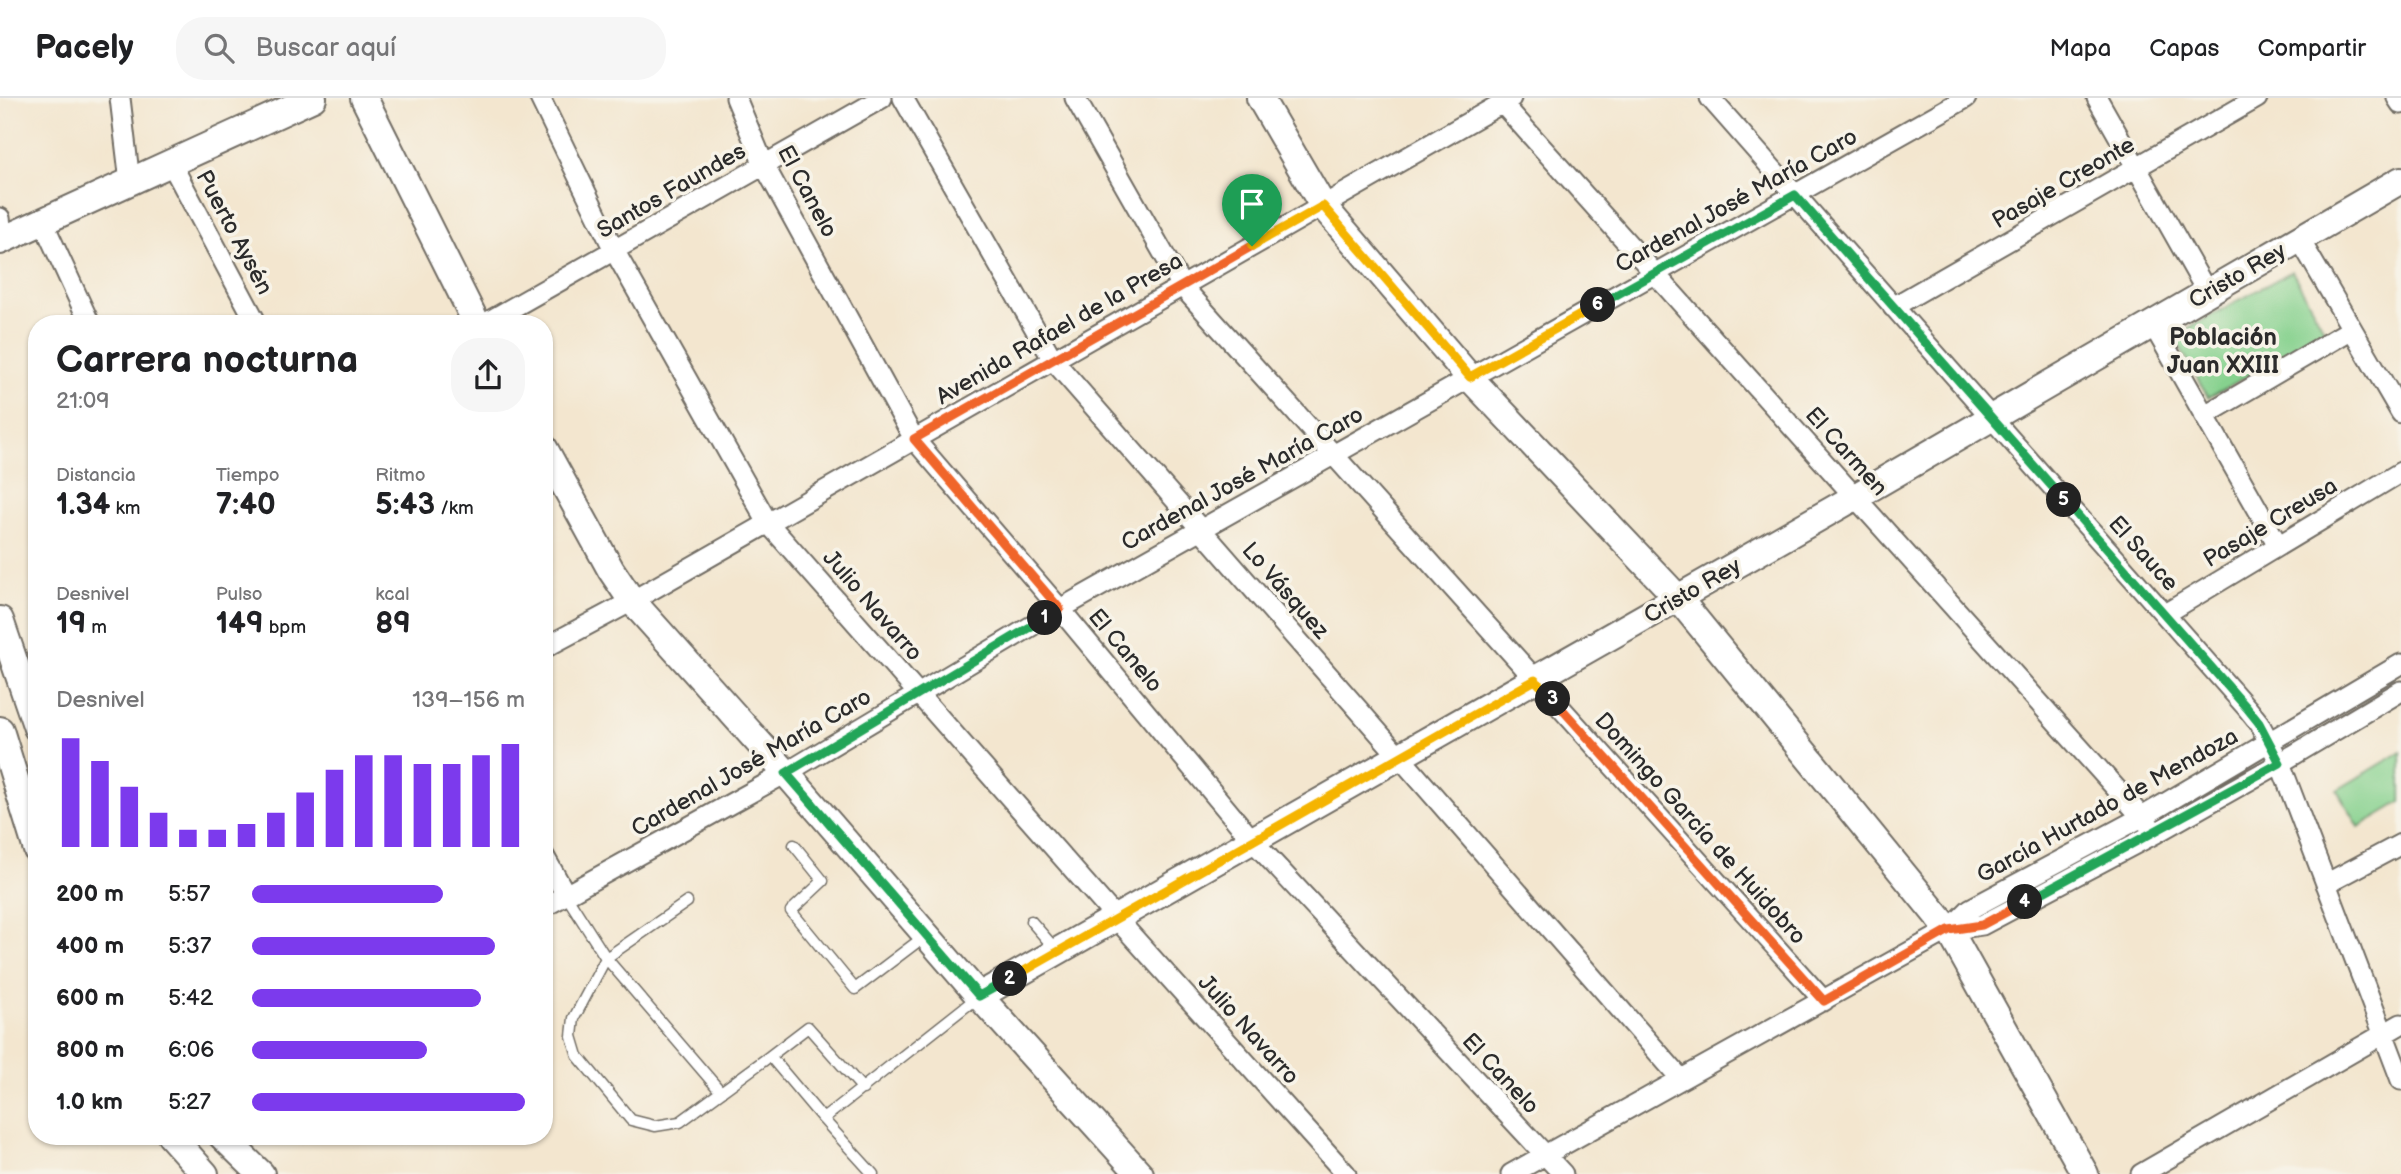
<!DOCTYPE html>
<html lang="es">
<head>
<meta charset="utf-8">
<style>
  body { margin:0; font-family:"Balsamiq Sans",sans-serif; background:#f6f6f6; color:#202124; height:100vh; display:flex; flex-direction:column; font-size:26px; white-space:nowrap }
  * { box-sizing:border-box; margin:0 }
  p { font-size:23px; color:#757577 }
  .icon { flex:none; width:38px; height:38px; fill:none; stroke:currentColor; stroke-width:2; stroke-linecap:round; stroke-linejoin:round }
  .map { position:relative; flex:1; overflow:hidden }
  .drawer { position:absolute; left:28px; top:217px; width:525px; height:830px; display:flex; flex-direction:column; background:#fff; border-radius:28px; box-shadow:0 2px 5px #0004 }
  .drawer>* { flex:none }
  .pin { position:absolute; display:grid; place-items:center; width:60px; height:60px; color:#fff; margin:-72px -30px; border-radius:50% 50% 50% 0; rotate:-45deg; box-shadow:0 0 7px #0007 }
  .pin .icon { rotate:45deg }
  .km { position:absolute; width:35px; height:35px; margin:-18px; border-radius:50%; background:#222; color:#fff; font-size:19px; line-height:35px; text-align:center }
  .round { display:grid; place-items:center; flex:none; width:74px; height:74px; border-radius:28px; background:#f6f6f6 }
  .overview { display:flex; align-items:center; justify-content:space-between; height:119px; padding:0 28px }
  h1 { font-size:38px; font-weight:700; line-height:52px }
  .stats { display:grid; grid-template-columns:repeat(3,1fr); gap:10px; height:119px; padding:7px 28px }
  .stats div { display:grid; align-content:center }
  .stats b { font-size:30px; font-weight:700 }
  .stats small { font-size:19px; font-weight:400 }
  .stats p { font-size:19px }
  .chart { height:196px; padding:14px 28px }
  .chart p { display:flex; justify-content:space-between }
  .chart svg { width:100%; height:126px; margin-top:7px; stroke:#7c3aed; stroke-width:6 }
  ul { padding:0 28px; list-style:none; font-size:23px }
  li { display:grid; grid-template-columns:112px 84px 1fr; align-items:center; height:52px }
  li i { height:18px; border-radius:9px; background:#7c3aed }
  header { display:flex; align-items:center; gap:42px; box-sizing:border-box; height:98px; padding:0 35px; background:#fff; border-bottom:2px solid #e0e0e0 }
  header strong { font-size:33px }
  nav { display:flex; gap:38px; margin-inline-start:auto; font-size:24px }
  .search { width:490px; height:63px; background:#f6f6f6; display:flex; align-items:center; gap:18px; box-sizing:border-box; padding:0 24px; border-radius:28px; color:#757577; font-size:26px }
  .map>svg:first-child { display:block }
</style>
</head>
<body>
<header>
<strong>Pacely</strong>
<div class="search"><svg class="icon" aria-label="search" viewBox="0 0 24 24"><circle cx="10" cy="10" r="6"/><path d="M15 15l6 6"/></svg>Buscar aquí</div>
<nav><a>Mapa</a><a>Capas</a><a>Compartir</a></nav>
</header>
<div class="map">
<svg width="2401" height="1076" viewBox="0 0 2401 1076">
  <rect width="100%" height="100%" fill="#f7f3e8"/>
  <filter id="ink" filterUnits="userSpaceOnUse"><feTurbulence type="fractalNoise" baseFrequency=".0143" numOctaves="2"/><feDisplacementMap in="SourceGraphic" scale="14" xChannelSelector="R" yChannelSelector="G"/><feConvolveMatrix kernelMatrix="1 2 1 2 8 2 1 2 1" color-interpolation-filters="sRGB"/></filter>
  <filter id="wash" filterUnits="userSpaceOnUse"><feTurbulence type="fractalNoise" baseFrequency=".00686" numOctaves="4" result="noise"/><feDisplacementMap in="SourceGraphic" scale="28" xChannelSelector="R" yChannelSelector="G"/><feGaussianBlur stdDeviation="1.57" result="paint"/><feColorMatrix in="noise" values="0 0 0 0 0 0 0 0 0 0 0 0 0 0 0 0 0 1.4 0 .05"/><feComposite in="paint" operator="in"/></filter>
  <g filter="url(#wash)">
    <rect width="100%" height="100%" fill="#f3e6cf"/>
    <path fill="#86d18e" stroke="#587e5c" stroke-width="2" d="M 2292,173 L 2326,235 L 2208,300 L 2174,238 Z
      M 2401,654 L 2401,704 L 2359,729 L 2337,692 Z"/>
  </g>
  <g filter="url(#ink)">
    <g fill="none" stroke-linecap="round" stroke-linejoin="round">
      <g stroke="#716c64" stroke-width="13">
        <path id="lane" d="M 794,747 L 823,783 L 791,813 L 855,891 L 925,838
          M 566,797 L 606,860 L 721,994
          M 687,804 L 606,860 L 574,920 L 572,938 L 578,958 L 631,1022 L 655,1028 L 680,1024 L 770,958 L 823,1021 L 979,898
          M 1031,823 L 1057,853
          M 770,958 L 808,929 L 863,991
          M 823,1021 L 873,1076"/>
      </g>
      <g stroke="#716c64" stroke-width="23">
        <path id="street" d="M 120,0 L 130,84
          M 540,0 L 614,152 L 768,425 L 1116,820 L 1346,1076
          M 736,0 L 764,67 L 914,341 L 1060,511 L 1252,742 L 1563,1076
          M 903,0 L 1053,262 L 1681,981
          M 1075,0 L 1182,188 L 1824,903
          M 1710,0 L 2247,610 L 2259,625 L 2280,665 L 2401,982
          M 2097,0 L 2207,194
          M 2397,0 L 2401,6
          M 1502,5 L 2156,735
          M 171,65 L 257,226
          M 0,120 L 3,142
          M 43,124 L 90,226
          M 2299,140 L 2401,315
          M 1893,209 L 2257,0
          M 2152,225 L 2278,447
          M 484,226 L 882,0
          M 2205,317 L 2352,231
          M 2165,516 L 2401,374
          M 544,550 L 632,503 L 1511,0
          M 544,758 L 566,797
          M 2326,786 L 2401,746
          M 544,809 L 786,675 L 1060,511 L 1966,0
          M 1949,832 L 1982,827 L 2156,735 L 2280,665 L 2401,593
          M 1511,1076 L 1949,832 L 1970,811 L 2142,719 L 2401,566
          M 2141,1076 L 2401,926"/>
      </g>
      <g stroke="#716c64" stroke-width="30">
        <path id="secondary" d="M 364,0 L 477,226
          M 1260,0 L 1323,108 L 1470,280 L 1678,500 L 1949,832 L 2085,1076
          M 0,143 L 313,0
          M 544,350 L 611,472 L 632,503 L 786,675 L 979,898 L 1140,1076
          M 0,522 L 37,630
          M 0,632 L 37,752
          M 979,898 L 1855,399 L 2401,82
          M 171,1038 L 205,1076
          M 222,1038 L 261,1076"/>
      </g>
      <use href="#lane" stroke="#fff" stroke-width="10"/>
      <use href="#street" stroke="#fff" stroke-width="19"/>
      <use href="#secondary" stroke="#fff" stroke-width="26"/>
    </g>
  </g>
  <g fill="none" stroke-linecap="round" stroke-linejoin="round" filter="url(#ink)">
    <g stroke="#fff" stroke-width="14">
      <path id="split-1" d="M 1045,520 L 1060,511 L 914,341 L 1252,148"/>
    </g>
    <g stroke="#fff" stroke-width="14">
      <path id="split-2" d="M 1010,881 L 979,898 L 786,675 L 1045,520"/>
    </g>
    <g stroke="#fff" stroke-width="14">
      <path id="split-3" d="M 1010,881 L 1535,582 L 1553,601"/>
    </g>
    <g stroke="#fff" stroke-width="14">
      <path id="split-4" d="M 1553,601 L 1824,903 L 1949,832 L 1982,827 L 2025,804"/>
    </g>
    <g stroke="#fff" stroke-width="14">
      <path id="split-5" d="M 2025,804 L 2280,665 L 2259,625 L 2247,610 L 2064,402"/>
    </g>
    <g stroke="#fff" stroke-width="14">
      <path id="split-6" d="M 1598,207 L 1795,97 L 2064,402"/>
    </g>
    <g stroke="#fff" stroke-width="14">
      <path id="split-7" d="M 1252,148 L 1323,108 L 1470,279 L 1598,207"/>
    </g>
    <use href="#split-1" stroke="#f0652b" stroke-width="9"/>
    <use href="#split-2" stroke="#22a559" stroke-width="9"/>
    <use href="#split-3" stroke="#f5b400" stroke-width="9"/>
    <use href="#split-4" stroke="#f0652b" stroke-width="9"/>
    <use href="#split-5" stroke="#22a559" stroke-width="9"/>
    <use href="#split-6" stroke="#22a559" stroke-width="9"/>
    <use href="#split-7" stroke="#f5b400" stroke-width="9"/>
  </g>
  <g text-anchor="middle" stroke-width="7" stroke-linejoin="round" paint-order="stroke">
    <g font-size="23" fill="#2b2b2b" stroke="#f7f3e8">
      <text transform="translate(2063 84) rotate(-30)" y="8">Pasaje Creonte</text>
      <text transform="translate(671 92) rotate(-30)" y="8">Santos Faundes</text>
      <text transform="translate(808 93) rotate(62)" y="8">El Canelo</text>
      <text transform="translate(1736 102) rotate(-29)" y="8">Cardenal José María Caro</text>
      <text transform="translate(235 134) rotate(62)" y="8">Puerto Aysén</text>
      <text transform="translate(2237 177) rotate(-30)" y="8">Cristo Rey</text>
      <text transform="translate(1059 230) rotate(-30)" y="8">Avenida Rafael de la Presa</text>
      <text transform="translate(1847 353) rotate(48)" y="8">El Carmen</text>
      <text transform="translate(1242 380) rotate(-29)" y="8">Cardenal José María Caro</text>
      <text transform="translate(2270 424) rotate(-31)" y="8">Pasaje Creusa</text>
      <text transform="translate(2144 455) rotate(48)" y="8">El Sauce</text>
      <text transform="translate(1286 492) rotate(49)" y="8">Lo Vásquez</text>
      <text transform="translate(1692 492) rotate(-30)" y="8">Cristo Rey</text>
      <text transform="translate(873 507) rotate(49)" y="8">Julio Navarro</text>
      <text transform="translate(1126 552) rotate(50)" y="8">El Canelo</text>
      <text transform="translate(751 664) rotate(-30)" y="8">Cardenal José María Caro</text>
      <text transform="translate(2107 707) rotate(-29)" y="8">García Hurtado de Mendoza</text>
      <text transform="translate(1701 730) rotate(48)" y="8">Domingo García de Huidobro</text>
      <text transform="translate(1249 931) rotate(48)" y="8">Julio Navarro</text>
      <text transform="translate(1501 975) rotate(47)" y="8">El Canelo</text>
    </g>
    <g font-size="24" font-weight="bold" fill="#2b2b2b" stroke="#f7f3e8">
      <text x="2223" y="247">Población<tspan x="2223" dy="28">Juan XXIII</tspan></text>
    </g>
  </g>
</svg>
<div class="pin" style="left:1252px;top:148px;background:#1e9e55"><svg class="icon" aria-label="arrive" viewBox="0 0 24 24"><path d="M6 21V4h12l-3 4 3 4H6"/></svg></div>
<b class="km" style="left:1045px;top:520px">1</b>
<b class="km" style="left:1010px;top:881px">2</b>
<b class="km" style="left:1553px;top:601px">3</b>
<b class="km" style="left:2025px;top:804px">4</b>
<b class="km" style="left:2064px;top:402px">5</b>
<b class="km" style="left:1598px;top:207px">6</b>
<section class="drawer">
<div class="overview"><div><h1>Carrera nocturna</h1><p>21:09</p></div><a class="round"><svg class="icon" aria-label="share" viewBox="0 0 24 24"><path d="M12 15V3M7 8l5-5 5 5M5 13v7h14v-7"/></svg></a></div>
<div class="stats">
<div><p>Distancia</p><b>1.34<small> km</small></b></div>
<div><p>Tiempo</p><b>7:40</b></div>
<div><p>Ritmo</p><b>5:43<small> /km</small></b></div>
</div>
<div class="stats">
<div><p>Desnivel</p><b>19<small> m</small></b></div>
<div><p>Pulso</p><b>149<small> bpm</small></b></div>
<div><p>kcal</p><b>89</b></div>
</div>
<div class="chart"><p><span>Desnivel</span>139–156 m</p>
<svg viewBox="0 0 160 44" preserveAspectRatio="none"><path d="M5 44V6M15 44V14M25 44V23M35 44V32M45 44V38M55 44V38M65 44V36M75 44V32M85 44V25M95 44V17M105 44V12M115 44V12M125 44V15M135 44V15M145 44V12M155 44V8"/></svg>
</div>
<ul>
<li><b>200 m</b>5:57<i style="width:70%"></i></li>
<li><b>400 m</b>5:37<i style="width:89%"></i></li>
<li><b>600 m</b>5:42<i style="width:84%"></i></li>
<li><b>800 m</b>6:06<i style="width:64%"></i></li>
<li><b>1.0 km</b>5:27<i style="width:100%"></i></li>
</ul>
</section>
</div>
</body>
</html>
